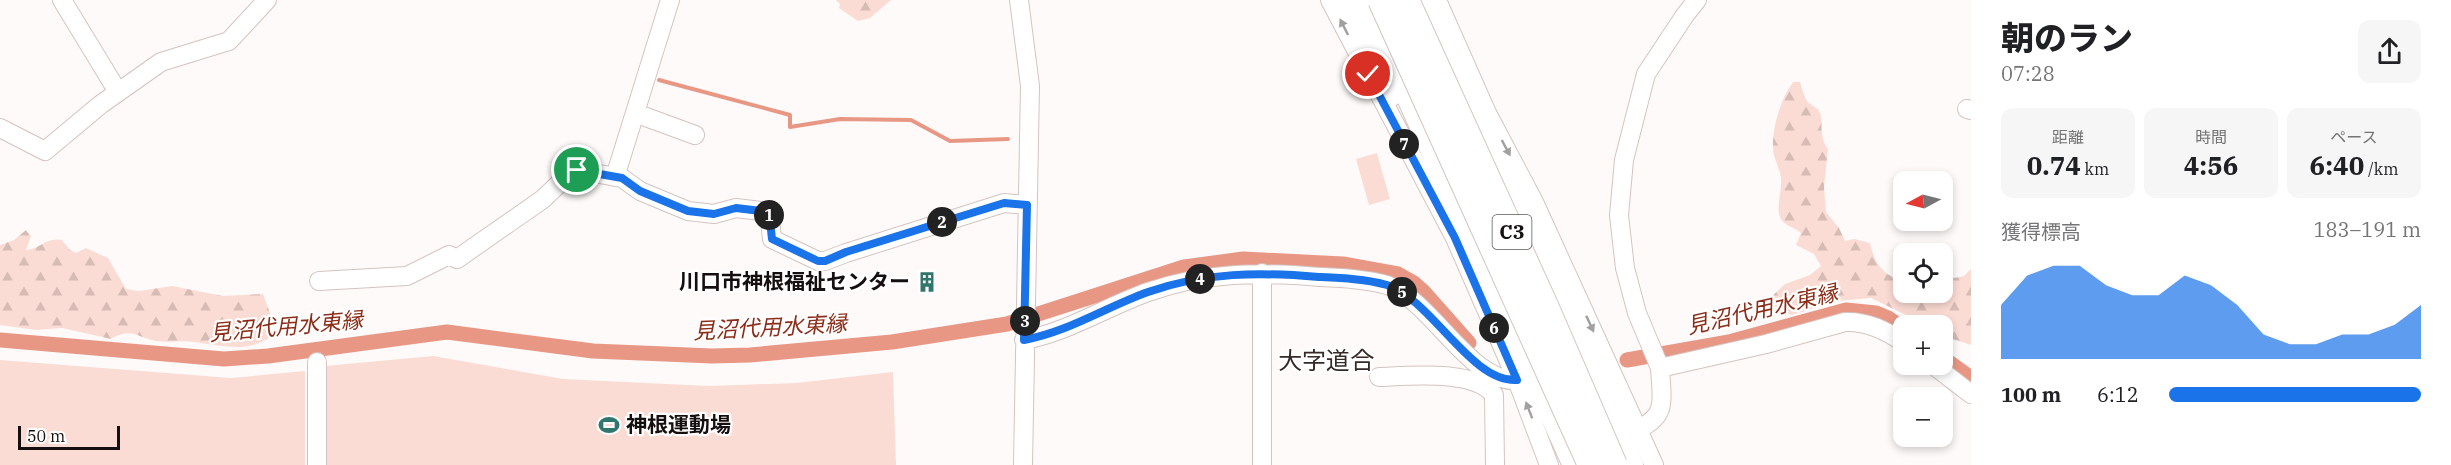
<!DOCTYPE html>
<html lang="ja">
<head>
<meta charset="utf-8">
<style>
  body { margin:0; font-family:"IBM Plex Serif","Noto Sans JP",serif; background:#f6f6f6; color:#202124; height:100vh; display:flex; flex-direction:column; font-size:22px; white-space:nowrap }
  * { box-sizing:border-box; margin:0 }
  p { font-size:20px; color:#757577 }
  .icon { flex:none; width:33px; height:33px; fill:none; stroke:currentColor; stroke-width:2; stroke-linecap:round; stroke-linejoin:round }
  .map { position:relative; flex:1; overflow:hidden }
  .panel { display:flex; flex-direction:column; background:#fff; width:480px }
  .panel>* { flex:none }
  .needle { width:39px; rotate:263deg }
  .controls { position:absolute; left:1893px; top:171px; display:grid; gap:12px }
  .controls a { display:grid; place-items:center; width:60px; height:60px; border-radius:12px; background:#fff; box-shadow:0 3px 9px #0003; font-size:30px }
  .scale { position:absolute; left:18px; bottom:15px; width:102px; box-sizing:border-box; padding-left:6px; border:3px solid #15100f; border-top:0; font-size:16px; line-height:21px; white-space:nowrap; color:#15100f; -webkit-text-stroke:4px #fff; paint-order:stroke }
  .pin { position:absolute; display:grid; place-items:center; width:51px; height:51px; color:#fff; margin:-26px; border:3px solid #fff; border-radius:50%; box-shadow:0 2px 6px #0007 }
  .km { position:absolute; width:30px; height:30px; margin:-15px; border-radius:50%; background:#222; color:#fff; font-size:16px; line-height:30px; text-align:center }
  .round { display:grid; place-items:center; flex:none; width:63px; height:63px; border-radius:12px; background:#f6f6f6 }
  .overview { display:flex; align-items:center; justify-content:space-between; height:102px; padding:0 30px }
  h1 { font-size:33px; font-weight:800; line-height:45px }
  .figures { display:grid; grid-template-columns:repeat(3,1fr); gap:9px; height:102px; padding:6px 30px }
  .figures div { display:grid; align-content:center; border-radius:12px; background:#f6f6f6; text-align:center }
  .figures b { font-size:26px; font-weight:800 }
  .figures small { font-size:16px; font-weight:400 }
  .figures p { font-size:16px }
  .chart { height:168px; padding:12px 30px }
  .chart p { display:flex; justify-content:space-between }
  .chart svg { width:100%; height:108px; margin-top:6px; fill:#1a73e8; opacity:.7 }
  ul { padding:0 30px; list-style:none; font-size:20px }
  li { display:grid; grid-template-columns:96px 72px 1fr; align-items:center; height:45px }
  li i { height:15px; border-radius:8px; background:#1a73e8 }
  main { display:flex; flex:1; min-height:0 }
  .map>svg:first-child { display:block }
</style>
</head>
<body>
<main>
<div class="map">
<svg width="1971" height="465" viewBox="0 0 1971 465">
  <defs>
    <pattern id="forest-firs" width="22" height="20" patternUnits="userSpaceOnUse" patternTransform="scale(1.5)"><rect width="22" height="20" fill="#fbdcd4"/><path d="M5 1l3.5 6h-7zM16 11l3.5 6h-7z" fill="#d6bcb5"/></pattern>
  </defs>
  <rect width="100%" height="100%" fill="#fefafa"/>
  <path fill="url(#forest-firs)" d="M 836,0 L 891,0 L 870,18 L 858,21 L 839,8 L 840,4 Z
    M 1793,82 L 1800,82 C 1802,88 1804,96 1807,101 C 1810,105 1817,107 1819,111 C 1825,120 1817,133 1828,149 L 1824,187 L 1826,212 L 1839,228 L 1845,241 L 1854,239 L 1870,243 C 1874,262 1883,277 1903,280 L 1904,292 L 1942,292 L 1943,280 L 1964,276 L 1971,269 L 1971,345 L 1943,336 L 1942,326 L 1921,325 L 1910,317 L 1871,298 L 1835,301 L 1792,315 L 1781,311 L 1773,304 L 1770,298 L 1785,284 L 1810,275 L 1821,266 L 1814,254 L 1796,245 L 1801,233 C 1795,227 1783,226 1780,217 C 1776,207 1782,190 1781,180 C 1781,169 1773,159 1773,148 C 1772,128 1781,98 1793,82 Z
    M 26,230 L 31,236 L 26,250 C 41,249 45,237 62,240 L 70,250 L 76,253 L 86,248 L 108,258 L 126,289 L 139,291 L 172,286 L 223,296 L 263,294 L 270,313 L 271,336 C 249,354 219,345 194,342 C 181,340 168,343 156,341 C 136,337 132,327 111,339 L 62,328 L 36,330 L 0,325 L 0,245 L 14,240 Z"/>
  <path fill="#fbdcd4" d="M 1377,153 L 1390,199 L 1369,205 L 1356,159 Z
    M 433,356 L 563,379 L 709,386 L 796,383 L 893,372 L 896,465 L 324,465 L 325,366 Z
    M 0,360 L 231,378 L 305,371 L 305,465 L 0,465 Z"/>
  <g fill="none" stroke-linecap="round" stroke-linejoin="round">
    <path stroke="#e89784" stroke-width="4" d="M 659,80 L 790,115 L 790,127 L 840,119 L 911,120 L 950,141 L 1008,139"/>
    <path stroke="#e89784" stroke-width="15" d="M 0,340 L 224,359 L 268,356 L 447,332 L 593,351 L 712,356 L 750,355 L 892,342 L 1007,324 L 1184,267 L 1243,259 L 1343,264 L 1398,274 L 1414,283 L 1423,291 L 1469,343
      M 1942,357 L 1971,378
      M 1627,360 L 1729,342 L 1846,310 L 1876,313 L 1888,318 L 1904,329"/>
    <g stroke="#d4c4c0" stroke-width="20">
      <path id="minor" d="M 62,0 L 118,92
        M 1019,0 L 1030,86 L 1023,465
        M 1330,0 L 1455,238 L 1517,380 L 1549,465
        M 1349,0 L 1392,97
        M 1437,0 L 1487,113 L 1534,202 L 1654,465
        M 1967,109 L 1971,110
        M 635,113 L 695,135
        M 0,128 L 45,151 L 100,105 L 161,62 L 229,41 L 267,0
        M 615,177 L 670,0
        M 1262,273 L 1262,465
        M 319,281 L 407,276 L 449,255 L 457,259 L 543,199 L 570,173 L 577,170 L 622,178 L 640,191 L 688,211 L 714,214 L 736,208 L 769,212 L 772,239 L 818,261 L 825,261 L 846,253 L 1004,203 L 1027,205
        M 1024,340 C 1068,332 1106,307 1148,292 C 1205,272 1260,272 1319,277 C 1341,278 1366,279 1387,285 C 1431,300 1471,384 1517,380
        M 1932,364 L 1971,394
        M 1660,368 L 1637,313 L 1625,268 L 1619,215 L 1624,160 L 1646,74 L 1685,15 L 1697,0
        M 1379,377 C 1409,376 1475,369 1494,395 L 1495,465
        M 1626,436 C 1666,416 1663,412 1660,368 L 1766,344 L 1845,322 C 1867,321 1886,330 1904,343
        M 317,465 L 317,362"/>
    </g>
    <g stroke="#d4c4c0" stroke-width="28">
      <path id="highway" d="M 1366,0 L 1576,465
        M 1422,0 L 1561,304 L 1630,465"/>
    </g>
    <use href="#minor" stroke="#fff" stroke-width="18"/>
    <use href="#highway" stroke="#fff" stroke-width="26"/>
    <g stroke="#d4c4c0" stroke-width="28" stroke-linecap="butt">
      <path id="highway-bridge" d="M 1381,0 L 1591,465
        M 1406,0 L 1546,308 L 1614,465"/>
    </g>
    <use href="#highway-bridge" stroke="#fff" stroke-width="26"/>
  </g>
  <defs><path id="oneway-solid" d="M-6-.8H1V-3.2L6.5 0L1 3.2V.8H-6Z" transform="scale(1.5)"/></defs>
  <g fill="#a19f9f">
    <use href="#oneway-solid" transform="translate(1344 27) rotate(-117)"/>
    <use href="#oneway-solid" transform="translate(1506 148) rotate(62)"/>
    <use href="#oneway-solid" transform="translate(1590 324) rotate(65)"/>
    <use href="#oneway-solid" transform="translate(1529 410) rotate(-111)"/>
  </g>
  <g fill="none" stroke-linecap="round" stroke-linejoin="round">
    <g stroke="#fff" stroke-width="12">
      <path id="route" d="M 577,170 L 622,178 L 640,191 L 688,211 L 714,214 L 736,208 L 769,212 L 772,239 L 818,261 L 825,261 L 846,252 L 1004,203 L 1027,205 L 1024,340 C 1068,332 1106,307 1148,292 C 1205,272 1260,272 1319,277 C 1341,278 1366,279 1387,285 C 1432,300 1471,383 1517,380 L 1455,238 L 1368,74"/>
    </g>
    <use href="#route" stroke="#1a73e8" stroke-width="8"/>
  </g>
  <defs>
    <g id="building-bare" transform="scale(1.62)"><path d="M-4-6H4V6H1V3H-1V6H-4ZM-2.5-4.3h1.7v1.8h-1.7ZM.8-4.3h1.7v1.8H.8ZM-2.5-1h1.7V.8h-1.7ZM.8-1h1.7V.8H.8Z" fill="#2f766d" stroke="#fff" stroke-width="2.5" paint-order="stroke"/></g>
    <g id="stadium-bare" transform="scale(1.62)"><path d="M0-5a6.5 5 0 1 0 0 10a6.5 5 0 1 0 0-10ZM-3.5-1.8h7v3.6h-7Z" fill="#2f766d" stroke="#fff" stroke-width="2.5" paint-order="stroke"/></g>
  </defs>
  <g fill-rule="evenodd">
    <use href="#building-bare" x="927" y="282"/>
    <use href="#stadium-bare" x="609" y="425"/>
  </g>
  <g text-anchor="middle" stroke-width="4.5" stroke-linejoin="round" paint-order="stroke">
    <rect fill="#fff" stroke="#5b5857" stroke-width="1.5" x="1492.5" y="215" width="39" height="34" rx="4.5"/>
    <g font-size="20" font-weight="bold" fill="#15100f">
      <text x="1512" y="239">C3</text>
    </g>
    <g font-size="21" font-weight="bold" fill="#15100f" stroke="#fff" text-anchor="end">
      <text x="910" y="289">川口市神根福祉センター</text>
      <text x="626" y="432" text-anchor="start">神根運動場</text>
    </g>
    <g font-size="22" font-style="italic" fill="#8b2d18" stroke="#fff">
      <text transform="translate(1762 309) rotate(-13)" y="8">見沼代用水東縁</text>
      <text transform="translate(286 326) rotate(-5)" y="8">見沼代用水東縁</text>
      <text transform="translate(770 327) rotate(-3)" y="8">見沼代用水東縁</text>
    </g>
    <g font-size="24" fill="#352a27" stroke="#fff">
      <text x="1326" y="369">大字道合</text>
    </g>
  </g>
</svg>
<div class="controls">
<a><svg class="needle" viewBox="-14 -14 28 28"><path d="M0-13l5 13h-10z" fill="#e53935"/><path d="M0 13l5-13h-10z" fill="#757577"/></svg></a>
<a><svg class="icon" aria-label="locate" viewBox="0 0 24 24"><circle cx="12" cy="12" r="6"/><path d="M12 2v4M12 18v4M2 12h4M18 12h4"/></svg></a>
<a>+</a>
<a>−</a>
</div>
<div class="scale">50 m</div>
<div class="pin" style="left:577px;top:170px;background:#1e9e55"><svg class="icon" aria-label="arrive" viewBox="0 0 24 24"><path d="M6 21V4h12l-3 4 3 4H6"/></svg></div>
<div class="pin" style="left:1368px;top:74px;background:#d93025"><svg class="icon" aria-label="check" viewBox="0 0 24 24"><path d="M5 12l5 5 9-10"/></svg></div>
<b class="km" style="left:769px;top:215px">1</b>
<b class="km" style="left:942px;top:222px">2</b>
<b class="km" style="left:1025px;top:321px">3</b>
<b class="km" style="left:1200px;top:279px">4</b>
<b class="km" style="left:1402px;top:292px">5</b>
<b class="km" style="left:1494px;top:328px">6</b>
<b class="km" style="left:1404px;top:144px">7</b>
</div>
<section class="panel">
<div class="overview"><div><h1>朝のラン</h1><p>07:28</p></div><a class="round"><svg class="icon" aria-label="share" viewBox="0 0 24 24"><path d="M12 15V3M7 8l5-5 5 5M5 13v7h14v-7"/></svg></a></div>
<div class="figures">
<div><p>距離</p><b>0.74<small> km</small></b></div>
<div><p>時間</p><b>4:56</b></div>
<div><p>ペース</p><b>6:40<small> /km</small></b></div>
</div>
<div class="chart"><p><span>獲得標高</span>183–191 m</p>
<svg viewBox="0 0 160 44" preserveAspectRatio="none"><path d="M0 44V22L10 10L20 6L30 6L40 14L50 18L60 18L70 10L80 14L90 22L100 34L110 38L120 38L130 34L140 34L150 30L160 22V44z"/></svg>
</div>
<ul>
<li><b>100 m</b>6:12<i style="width:100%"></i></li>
</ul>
</section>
</main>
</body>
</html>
